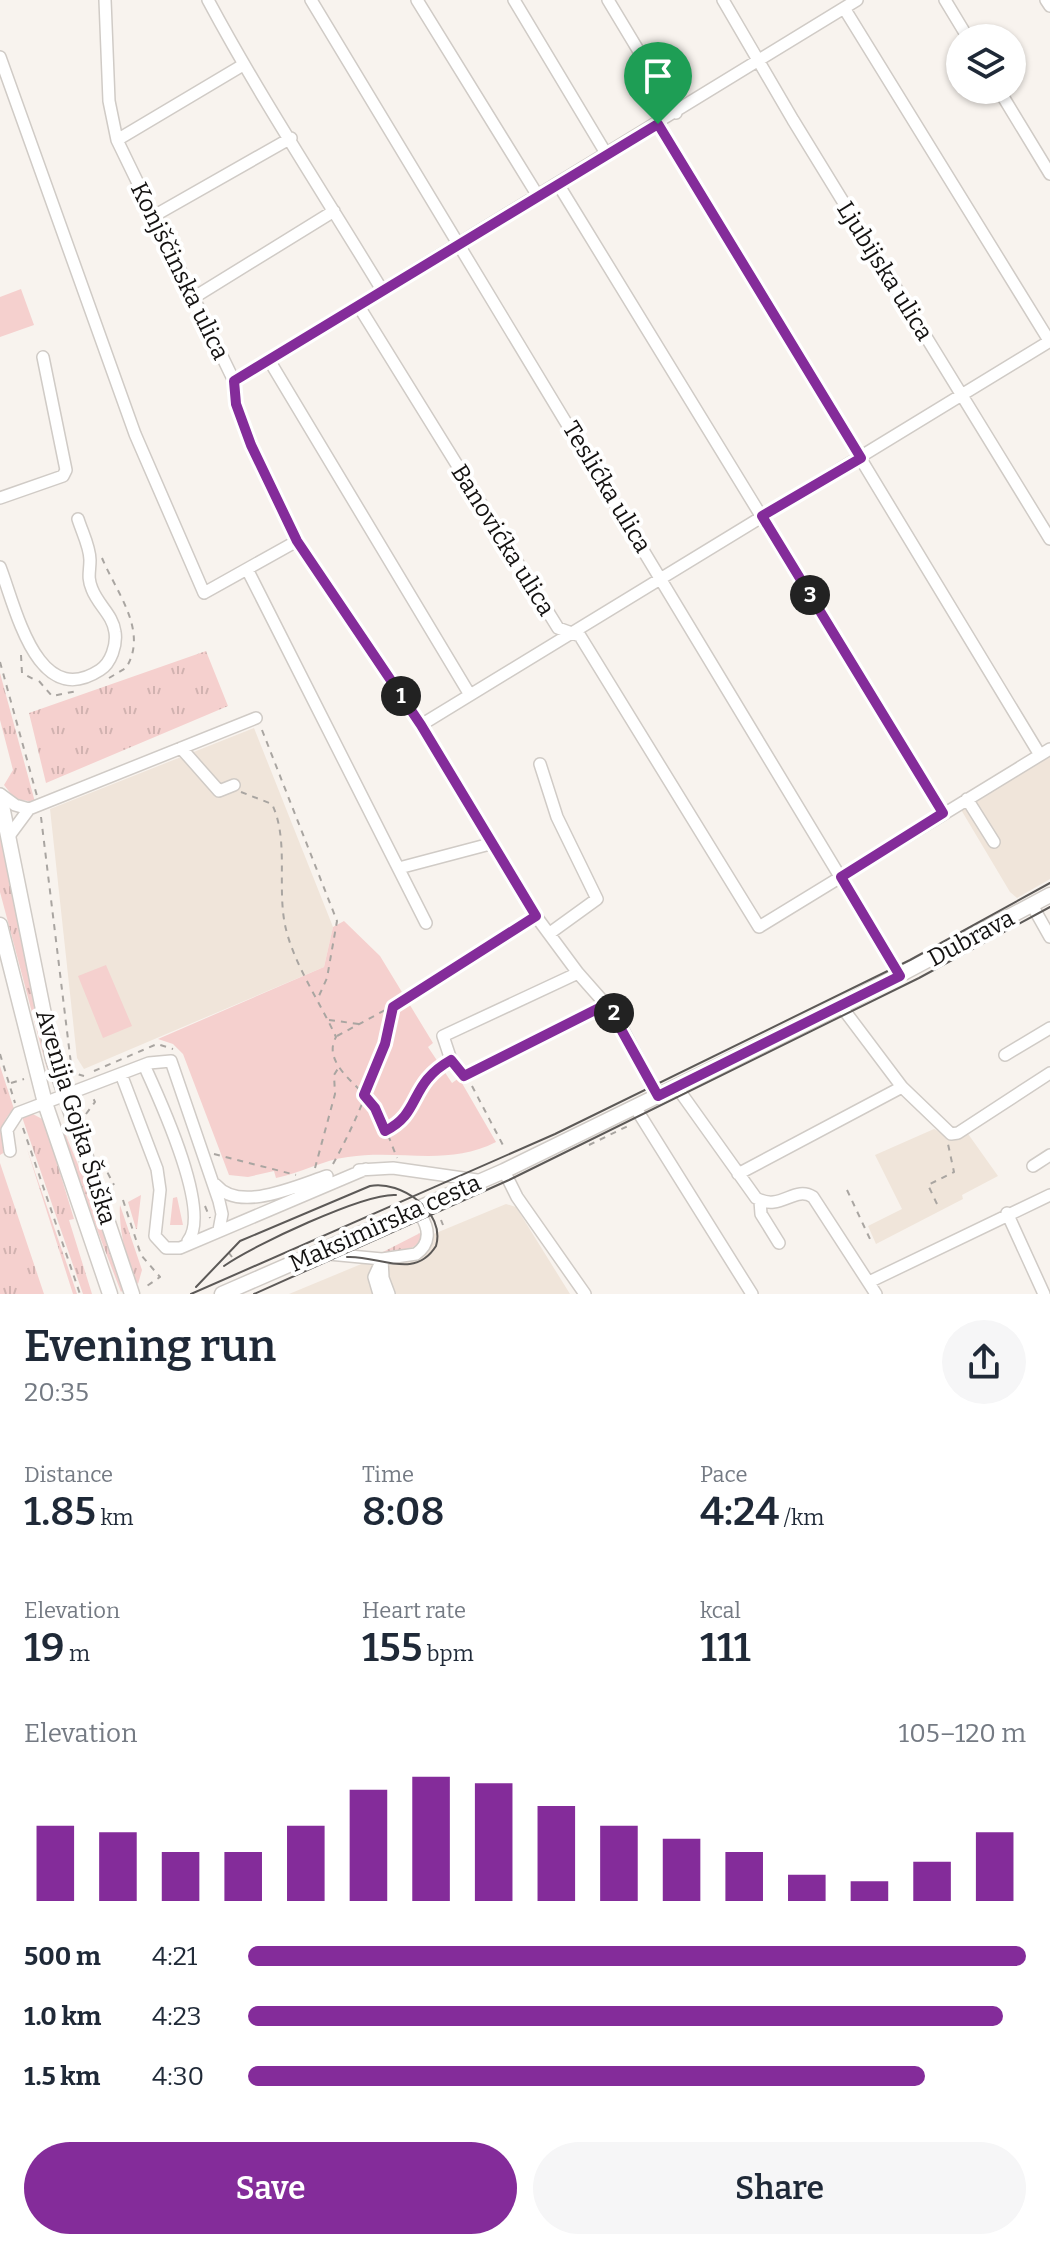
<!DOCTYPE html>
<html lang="en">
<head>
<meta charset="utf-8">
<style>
  body { margin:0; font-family:Bitter,serif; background:#f6f6f7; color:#1f2937; height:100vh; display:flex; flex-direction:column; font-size:30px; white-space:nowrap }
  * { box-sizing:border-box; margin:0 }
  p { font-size:26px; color:#747a83 }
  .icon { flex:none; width:44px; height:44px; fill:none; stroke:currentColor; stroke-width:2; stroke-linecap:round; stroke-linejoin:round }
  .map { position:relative; height:1294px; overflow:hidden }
  .drawer { display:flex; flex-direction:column; background:#fff; flex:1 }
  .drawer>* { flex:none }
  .controls { position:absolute; left:946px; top:24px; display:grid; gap:16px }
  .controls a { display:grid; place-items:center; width:80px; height:80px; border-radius:50%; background:#fff; box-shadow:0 2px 6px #0004; font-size:40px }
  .pin { position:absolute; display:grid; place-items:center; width:68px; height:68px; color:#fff; margin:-82px -34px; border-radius:50% 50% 50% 0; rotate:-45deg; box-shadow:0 0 8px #0007 }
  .pin .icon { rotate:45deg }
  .km { position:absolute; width:40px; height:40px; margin:-20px; border-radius:50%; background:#222; color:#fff; font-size:22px; line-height:40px; text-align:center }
  .round { display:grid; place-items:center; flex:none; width:84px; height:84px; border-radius:42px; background:#f6f6f7 }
  .head { display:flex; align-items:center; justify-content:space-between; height:136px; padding:0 24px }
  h1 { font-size:44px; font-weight:600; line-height:60px }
  .metrics { display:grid; grid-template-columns:repeat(3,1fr); gap:12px; height:136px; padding:8px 24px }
  .metrics div { display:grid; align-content:center }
  .metrics b { font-size:40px; font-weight:600 }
  .metrics small { font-size:22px; font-weight:400 }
  .metrics p { font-size:22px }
  .chart { height:224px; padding:16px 24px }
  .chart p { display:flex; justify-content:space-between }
  .chart svg { width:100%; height:144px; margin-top:8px; stroke:#842c9a; stroke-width:6 }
  .primary-button { display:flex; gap:16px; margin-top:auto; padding:16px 24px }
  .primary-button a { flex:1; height:92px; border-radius:48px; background:#842c9a; color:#fff; font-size:32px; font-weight:600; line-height:92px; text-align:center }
  .primary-button a+a { background:#f6f6f7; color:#1f2937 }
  ul { padding:0 24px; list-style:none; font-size:26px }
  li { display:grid; grid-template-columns:128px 96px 1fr; align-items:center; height:60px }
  li i { height:20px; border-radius:10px; background:#842c9a }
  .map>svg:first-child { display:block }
</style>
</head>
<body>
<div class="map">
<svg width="1050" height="1294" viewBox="0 0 1050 1294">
  <defs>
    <pattern id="grass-tufts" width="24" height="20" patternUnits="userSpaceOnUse" patternTransform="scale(2)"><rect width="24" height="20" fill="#f5d0ce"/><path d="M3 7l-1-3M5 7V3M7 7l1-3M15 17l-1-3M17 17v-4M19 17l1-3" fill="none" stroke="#d1b2b0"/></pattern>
  </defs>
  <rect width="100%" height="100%" fill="#f8f3ee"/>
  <path fill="#f0e5da" d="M 254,728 L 333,927 L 324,967 L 84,1069 L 77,1058 L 50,809 Z
    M 1050,754 L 1050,879 L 1017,898 L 1010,892 L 960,808 Z
    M 934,1129 L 950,1137 L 966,1131 L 998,1176 L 962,1195 L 963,1199 L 876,1244 L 868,1226 L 902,1209 L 875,1155 Z
    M 506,1204 L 516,1207 L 570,1294 L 289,1294 Z"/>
  <path fill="url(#grass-tufts)" d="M 206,651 L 228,706 L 46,783 L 29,713 Z
    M 0,673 L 35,802 L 15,799 L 4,785 L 13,770 L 0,720 Z
    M 0,823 L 49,1068 L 47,1069 L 0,892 Z
    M 0,1066 L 14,1109 C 0,1122 0,1135 5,1152 L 0,1155 Z
    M 31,1113 L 44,1120 L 74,1219 L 69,1220 L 92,1294 L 83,1294 L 22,1117 Z
    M 60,1121 L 98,1213 L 123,1290 L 121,1292 L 73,1167 Z
    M 27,1149 L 74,1285 L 77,1294 L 73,1294 Z
    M 0,1163 L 44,1294 L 0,1294 Z
    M 141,1195 L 137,1229 L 136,1229 L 128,1202 Z
    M 177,1197 L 183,1225 L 170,1225 L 173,1198 Z
    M 120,1205 L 142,1270 L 138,1284 C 127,1271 118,1223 120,1205 Z
    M 422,1232 C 420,1255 396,1247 379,1254 Z"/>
  <path fill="#f5d0ce" d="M 21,289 L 34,325 L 0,337 L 0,297 Z
    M 344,921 L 380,956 L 433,1043 L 428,1047 L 452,1083 L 459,1078 L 496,1142 C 447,1167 400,1149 348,1157 C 323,1160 301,1173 276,1178 L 274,1171 L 248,1177 L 229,1175 L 183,1054 L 173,1044 L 158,1039 L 324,967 L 333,927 Z
    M 106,965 L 132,1026 L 103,1038 L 78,976 Z"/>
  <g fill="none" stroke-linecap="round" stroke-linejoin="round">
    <g stroke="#d0cbc6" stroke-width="14">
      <path id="minor" d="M 105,0 L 109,101 L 117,140 L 234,381 L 236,404 L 251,445 L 297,541 L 421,725 L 538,919 L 578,973 L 615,1015 L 658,1096
        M 208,0 C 261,99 324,194 382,290
        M 311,0 L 900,976
        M 417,0 L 538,196
        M 514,0 L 607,155
        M 608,0 L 676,113
        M 723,0 L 793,120 L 1050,539
        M 945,0 L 968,38
        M 1046,0 L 1050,6
        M 844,8 L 1050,342
        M 0,57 L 135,434 L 204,593 L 297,541
        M 999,90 L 1050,174
        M 658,124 L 1040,755
        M 117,140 L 243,65
        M 558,184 L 943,813
        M 152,217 L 291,138
        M 193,298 L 334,211
        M 358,305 L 558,628 L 580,636 L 759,927 L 1050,749
        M 269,360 L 470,695
        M 234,381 L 857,0
        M 0,498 L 63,476 L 66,470 L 43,357
        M 0,567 C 16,608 37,711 100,670 C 111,663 117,645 115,632 C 113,615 98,605 92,589 C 87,577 90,572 90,560 C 90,547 82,532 78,519
        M 248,571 L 426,923
        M 421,725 L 1050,341
        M 181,748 L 219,791 L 234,785
        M 540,764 L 557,817 L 597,899 L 550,933
        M 0,794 L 15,805 L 29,809
        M 967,799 L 994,842
        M 9,836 L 29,809 L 256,718
        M 399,868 L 490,844
        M 1032,905 L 1050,937
        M 578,973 L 443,1036 L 451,1060 L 464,1076 L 607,1004
        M 413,994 L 536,916
        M 841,1006 L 902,1087 L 951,1134 L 958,1133 L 1050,1073
        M 1005,1055 L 1050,1028
        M 144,1065 C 159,1098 212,1211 188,1241
        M 121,1074 L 157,1169 L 160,1190 L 155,1236 L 166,1248 L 180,1248 L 366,1169
        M 676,1086 L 756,1198 C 781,1212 794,1185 813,1197 L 876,1294
        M 635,1107 L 752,1294
        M 10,1151 L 7,1130 L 18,1113 L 149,1063 L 171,1061 L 219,1201 L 222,1214 L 219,1230
        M 1033,1166 L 1050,1155
        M 359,1170 L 393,1168 L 477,1180
        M 504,1171 L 517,1197 L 585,1294
        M 738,1174 L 902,1087
        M 216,1185 C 239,1213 297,1186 327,1176
        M 760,1201 L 761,1214 L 779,1243
        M 1007,1213 L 1044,1294
        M 318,1253 L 382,1259 L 416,1254 C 430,1244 430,1230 421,1216 L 410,1213
        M 382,1259 L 383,1278 L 389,1294
        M 869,1282 L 1050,1195
        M 379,1294 L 374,1277 L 380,1264"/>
    </g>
    <g stroke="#d0cbc6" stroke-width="17">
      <path id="major" d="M 0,796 L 53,1059 L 132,1294
        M 0,925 L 45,1103 L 110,1294
        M 222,1294 L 504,1171 L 841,1006 L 1050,895"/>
    </g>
    <path stroke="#a9a5a1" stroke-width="2" stroke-dasharray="6 6" stroke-linecap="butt" d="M 102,558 C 116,592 149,631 126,668 L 109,678
      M 21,655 L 22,673 L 37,681
      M 0,662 L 37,796
      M 39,681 L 52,696 L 77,691
      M 262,730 L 337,921 L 327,978 L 318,998
      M 241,792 L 272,804 C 289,840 277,885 285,925 C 293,963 320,1002 336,1037 C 321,1064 361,1086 373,1105 C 383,1121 390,1140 397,1158
      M 41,817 L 71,1064 L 73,1073 L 84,1076
      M 329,1020 L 359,1024
      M 337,1036 L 402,1001
      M 0,1054 L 15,1103
      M 94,1071 L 157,1044 L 173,1049
      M 11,1083 L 24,1079
      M 472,1086 L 505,1149
      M 86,1114 L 95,1102 L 93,1098
      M 23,1128 L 80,1294
      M 387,1130 C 416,1116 412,1082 440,1067
      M 589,1145 L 632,1124
      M 214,1154 L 296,1175
      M 102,1162 L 114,1185
      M 333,1164 C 360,1115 381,1061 393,1007
      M 315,1168 L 335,1094 L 334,1075 L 339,1067
      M 847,1190 L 870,1239
      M 123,1200 L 141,1255 L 160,1277 L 144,1288
      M 937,1204 L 928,1185 L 954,1172 L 948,1144
      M 205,1206 L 210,1218
      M 441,1220 L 443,1225
      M 229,1253 L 232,1257"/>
    <use href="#minor" stroke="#fff" stroke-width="11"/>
    <use href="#major" stroke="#fff" stroke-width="14"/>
    <path stroke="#5c5957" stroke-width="2" d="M 224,1266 C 252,1246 364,1193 396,1195
      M 196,1287 L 240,1241 L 370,1186 C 401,1180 446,1212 436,1246 C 414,1281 379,1255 347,1257
      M 191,1294 L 555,1134 L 910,960 L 1050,883
      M 254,1294 L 509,1180 L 919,978 L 1050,907"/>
  </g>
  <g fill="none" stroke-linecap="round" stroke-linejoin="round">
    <g stroke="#fff" stroke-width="16">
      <path id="route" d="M 658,124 L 861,458 L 762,516 L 943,813 L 841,877 L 900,976 L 658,1096 L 607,1004 L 464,1076 L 451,1060 C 408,1084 422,1113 385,1131 L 375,1108 L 364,1095 L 385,1044 L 393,1007 L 536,916 L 421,725 L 297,541 L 251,445 L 236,404 L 234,381 Z"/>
    </g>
    <use href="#route" stroke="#842c9a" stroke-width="10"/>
  </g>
  <g text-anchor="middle" stroke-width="8" stroke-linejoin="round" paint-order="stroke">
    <g font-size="24" fill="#141211" stroke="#fff">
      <text transform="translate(180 271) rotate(64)" y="8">Konjščinska ulica</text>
      <text transform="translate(885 271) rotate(58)" y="8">Ljubijska ulica</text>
      <text transform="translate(607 487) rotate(59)" y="8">Teslićka ulica</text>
      <text transform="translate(503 540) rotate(58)" y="8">Banovićka ulica</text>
      <text transform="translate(971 938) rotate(-28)" y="8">Dubrava</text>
      <text transform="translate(76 1117) rotate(73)" y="8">Avenija Gojka Šuška</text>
      <text transform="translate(385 1223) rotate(-24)" y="8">Maksimirska cesta</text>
    </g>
  </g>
</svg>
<div class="controls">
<a><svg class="icon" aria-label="layers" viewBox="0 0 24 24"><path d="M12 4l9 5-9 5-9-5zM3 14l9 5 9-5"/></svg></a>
</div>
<div class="pin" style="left:658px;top:124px;background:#1e9e55"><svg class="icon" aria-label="arrive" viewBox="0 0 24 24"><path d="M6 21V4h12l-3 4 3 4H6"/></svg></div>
<b class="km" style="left:401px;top:696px">1</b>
<b class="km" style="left:614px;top:1013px">2</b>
<b class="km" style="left:810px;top:595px">3</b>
</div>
<section class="drawer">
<div class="head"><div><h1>Evening run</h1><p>20:35</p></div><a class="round"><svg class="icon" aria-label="share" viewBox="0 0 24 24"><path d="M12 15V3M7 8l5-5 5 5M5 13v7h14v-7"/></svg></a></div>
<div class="metrics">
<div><p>Distance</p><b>1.85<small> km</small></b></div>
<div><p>Time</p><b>8:08</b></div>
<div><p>Pace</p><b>4:24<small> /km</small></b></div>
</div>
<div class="metrics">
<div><p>Elevation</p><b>19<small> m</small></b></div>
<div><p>Heart rate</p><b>155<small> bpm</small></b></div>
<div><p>kcal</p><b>111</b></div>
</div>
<div class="chart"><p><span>Elevation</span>105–120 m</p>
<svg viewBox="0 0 160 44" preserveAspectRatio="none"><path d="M5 44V21M15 44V23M25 44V29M35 44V29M45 44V21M55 44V10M65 44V6M75 44V8M85 44V15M95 44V21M105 44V25M115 44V29M125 44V36M135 44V38M145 44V32M155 44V23"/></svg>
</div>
<ul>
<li><b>500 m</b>4:21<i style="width:100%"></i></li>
<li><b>1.0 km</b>4:23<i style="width:97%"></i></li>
<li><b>1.5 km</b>4:30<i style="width:87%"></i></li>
</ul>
<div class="primary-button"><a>Save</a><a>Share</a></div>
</section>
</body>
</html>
